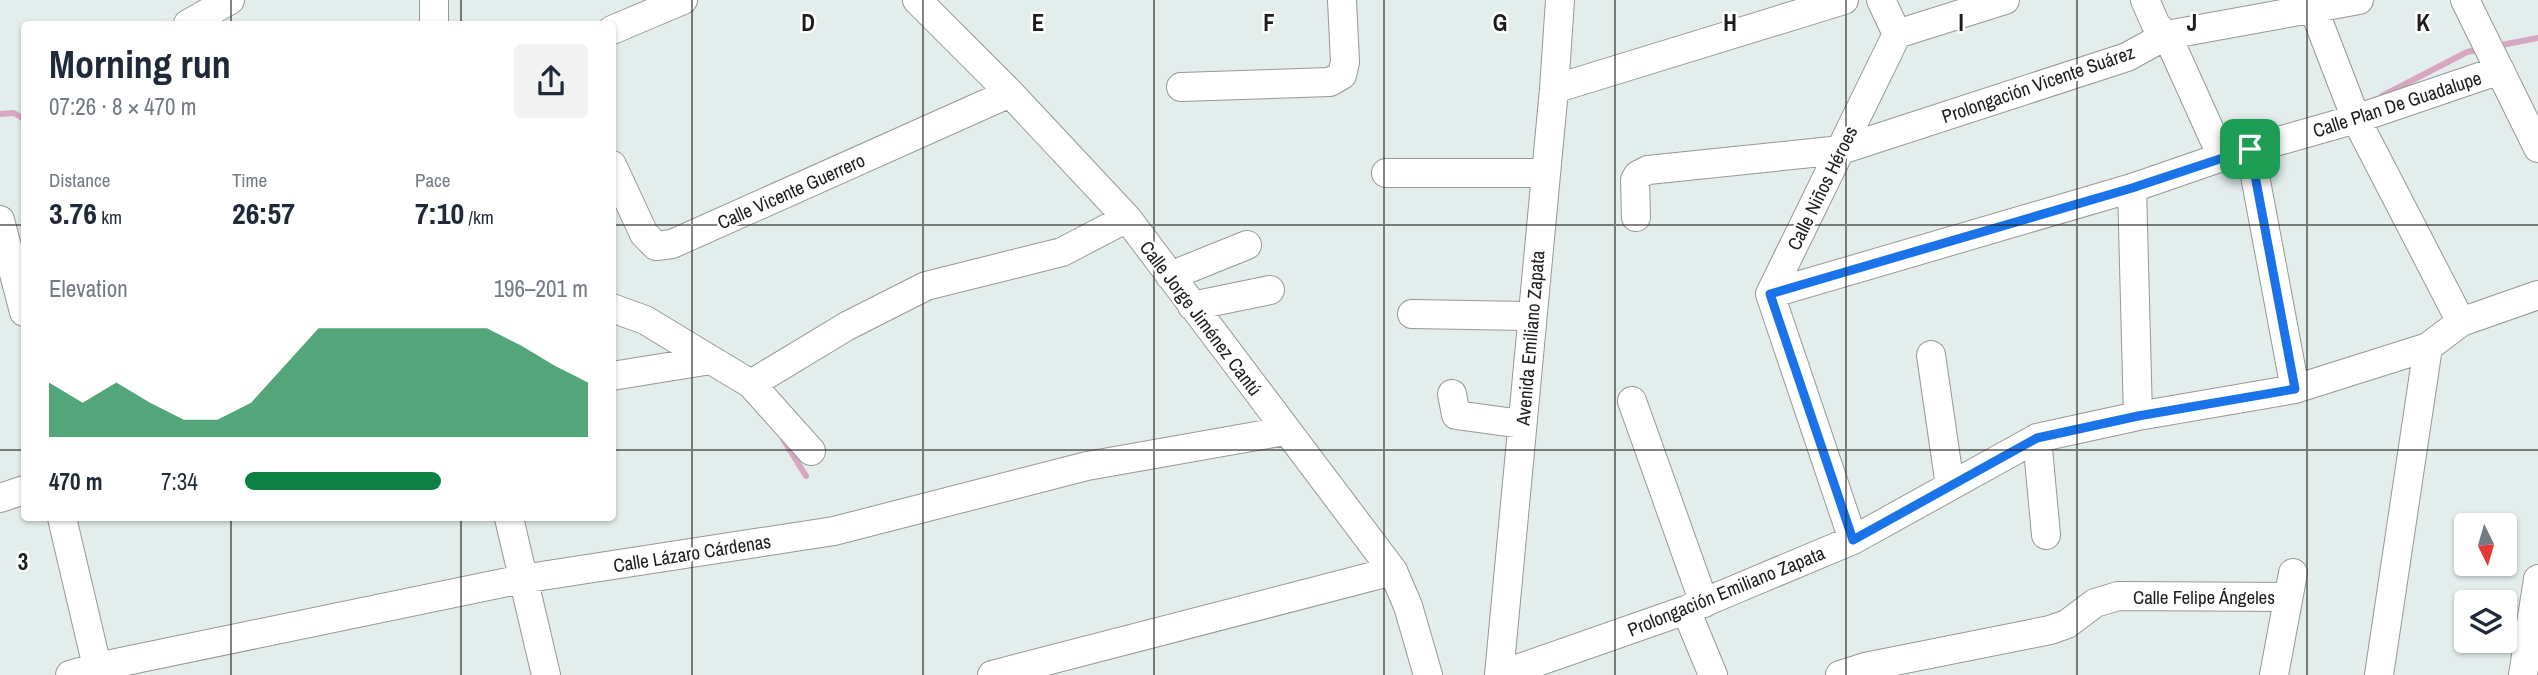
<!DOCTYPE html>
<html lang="en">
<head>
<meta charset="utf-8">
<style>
  body { margin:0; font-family:"Archivo Narrow",sans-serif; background:#f2f2f3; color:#1f2937; height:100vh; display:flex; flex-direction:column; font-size:26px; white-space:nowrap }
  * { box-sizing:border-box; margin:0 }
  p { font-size:23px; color:#747a83 }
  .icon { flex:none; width:38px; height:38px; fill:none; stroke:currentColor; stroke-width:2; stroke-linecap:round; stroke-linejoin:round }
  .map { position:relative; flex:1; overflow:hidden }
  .side { position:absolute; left:21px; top:21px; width:595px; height:500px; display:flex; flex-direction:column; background:#fff; border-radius:7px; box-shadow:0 2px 5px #0004 }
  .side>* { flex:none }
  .needle { width:46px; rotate:175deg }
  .controls { position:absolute; left:2454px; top:513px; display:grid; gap:14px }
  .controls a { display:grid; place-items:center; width:63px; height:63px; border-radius:7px; background:#fff; box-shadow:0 2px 5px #0004; font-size:35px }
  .pin { position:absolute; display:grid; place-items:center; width:60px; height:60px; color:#fff; margin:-30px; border-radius:14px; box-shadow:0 4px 10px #0006 }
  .round { display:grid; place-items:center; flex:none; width:74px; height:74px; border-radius:7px; background:#f2f2f3 }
  .overview { display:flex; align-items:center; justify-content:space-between; height:119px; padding:0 28px }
  h1 { font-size:38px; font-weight:800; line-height:52px }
  .metrics { display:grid; grid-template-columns:repeat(3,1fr); gap:10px; height:119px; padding:7px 28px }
  .metrics div { display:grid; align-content:center }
  .metrics b { font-size:30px; font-weight:800 }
  .metrics small { font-size:19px; font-weight:400 }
  .metrics p { font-size:19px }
  .chart { height:196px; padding:14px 28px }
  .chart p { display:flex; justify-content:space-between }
  .chart svg { width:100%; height:126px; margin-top:7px; fill:#0b8043; opacity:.7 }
  ul { padding:0 28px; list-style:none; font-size:23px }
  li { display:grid; grid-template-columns:112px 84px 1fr; align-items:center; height:52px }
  li i { height:18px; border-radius:9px; background:#0b8043 }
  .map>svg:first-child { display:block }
</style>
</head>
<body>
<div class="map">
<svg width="2538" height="675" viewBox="0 0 2538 675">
  <rect width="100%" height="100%" fill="#e3edec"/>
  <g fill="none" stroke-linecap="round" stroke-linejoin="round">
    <path stroke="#d7a7c1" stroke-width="6" d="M 2496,46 L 2538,38
      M 2382,96 L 2467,52 L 2482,49
      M 0,114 L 14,113 L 24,119
      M 783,439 L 806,476"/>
    <g stroke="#979797" stroke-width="30">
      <path id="minor" d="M 434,0 L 434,24
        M 917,0 L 1010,93 L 1127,218 L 1393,571 L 1408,606 L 1428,675
        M 2145,0 L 2156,25 L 2167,35 L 2222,157
        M 2465,0 L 2538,148
        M 2314,10 L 2356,119 L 2461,322
        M 188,24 L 230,0
        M 612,30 L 683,0
        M 1897,34 L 2005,0
        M 1181,87 L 1330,82 L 1342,75 L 1345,62 L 1342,0
        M 1554,89 L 1844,0
        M 2250,149 L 2295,389
        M 612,165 L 644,234 L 656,246 L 672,244 L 1010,93
        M 1386,173 L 1546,173
        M 2132,188 L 2138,416
        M 1636,217 L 1635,180 L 1638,175 L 1648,170 L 1841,150 L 2127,57 L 2167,35 L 2359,0
        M 0,220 L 24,312
        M 1170,276 L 1247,245
        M 1770,294 L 2132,188 L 2222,157 L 2356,119 L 2500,70
        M 1192,306 L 1270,290
        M 612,308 L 645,320 L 751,384 L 811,451
        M 1412,314 L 1532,316
        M 1931,355 L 1950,486
        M 612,376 L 711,360
        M 751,384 L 847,326 L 926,286 L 1062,252 L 1127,218
        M 1452,394 L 1456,415 L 1522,424
        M 1632,401 L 1704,603
        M 2037,438 L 2046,535
        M 0,498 L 24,490
        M 62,518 L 99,675
        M 509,518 L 546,675
        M 1853,540 L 1770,294 L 1897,34 L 1881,0
        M 1686,610 L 1713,675
        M 70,675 L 97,667 L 522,579 L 834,531 L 1087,466 L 1285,431
        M 992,675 L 1393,571
        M 1499,675 L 1554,89 L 1560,0
        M 1500,675 L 1686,610 L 1853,540 L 2037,438 L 2138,416 L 2295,389 L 2428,347 L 2461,322 L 2538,295
        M 1840,675 L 1865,667 L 2050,630 L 2067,624 L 2095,603 L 2118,596 L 2288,597
        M 2274,675 L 2293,573
        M 2379,675 L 2428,347
        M 2523,675 L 2538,579"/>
    </g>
    <use href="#minor" stroke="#fff" stroke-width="28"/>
  </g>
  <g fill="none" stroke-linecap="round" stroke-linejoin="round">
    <g stroke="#fff" stroke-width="14">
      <path id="route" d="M 2250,149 L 2295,389 L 2138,416 L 2037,438 L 1853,540 L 1770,294 L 2132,188 Z"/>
    </g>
    <use href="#route" stroke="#1a73e8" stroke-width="9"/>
  </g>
  <path fill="none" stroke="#1d1d1d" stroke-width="2" stroke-opacity="0.55" d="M 231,0 L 231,24M 461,0 L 461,24M 692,0 L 692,675M 923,0 L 923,675M 1154,0 L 1154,675M 1384,0 L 1384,675M 1615,0 L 1615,675M 1846,0 L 1846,675M 2077,0 L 2077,675M 2307,0 L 2307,675M 0,225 L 24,225M 612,225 L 2538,225M 0,450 L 24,450M 612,450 L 2538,450M 231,518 L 231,675M 461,518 L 461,675"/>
  <g text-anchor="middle" stroke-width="5" stroke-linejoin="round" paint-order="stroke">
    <g font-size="19" fill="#1d1d1d" stroke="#fff">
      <text transform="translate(2038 84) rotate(-19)" y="7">Prolongación Vicente Suárez</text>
      <text transform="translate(2397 104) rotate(-18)" y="7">Calle Plan De Guadalupe</text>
      <text transform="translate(1822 188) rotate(-64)" y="7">Calle Niños Héroes</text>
      <text transform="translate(791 191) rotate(-24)" y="7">Calle Vicente Guerrero</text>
      <text transform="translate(1201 318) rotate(53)" y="7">Calle Jorge Jiménez Cantú</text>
      <text transform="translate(1530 338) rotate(-85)" y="7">Avenida Emiliano Zapata</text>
      <text transform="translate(692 553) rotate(-9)" y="7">Calle Lázaro Cárdenas</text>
      <text transform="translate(1726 591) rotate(-22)" y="7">Prolongación Emiliano Zapata</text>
      <text x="2204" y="604">Calle Felipe Ángeles</text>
    </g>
  </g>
  <g font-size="23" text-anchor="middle" font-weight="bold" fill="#1d1d1d" stroke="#fff" stroke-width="5" stroke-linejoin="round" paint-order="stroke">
    <text x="808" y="31">D</text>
    <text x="1038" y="31">E</text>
    <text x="1269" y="31">F</text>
    <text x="1500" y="31">G</text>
    <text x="1730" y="31">H</text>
    <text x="1961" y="31">I</text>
    <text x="2192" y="31">J</text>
    <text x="2423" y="31">K</text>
    <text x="23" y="570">3</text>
  </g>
</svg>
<div class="controls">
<a><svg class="needle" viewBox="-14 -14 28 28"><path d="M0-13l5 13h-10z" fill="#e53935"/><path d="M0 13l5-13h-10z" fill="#747a83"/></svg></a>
<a><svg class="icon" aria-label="layers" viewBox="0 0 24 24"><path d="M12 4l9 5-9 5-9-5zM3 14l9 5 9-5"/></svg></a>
</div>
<div class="pin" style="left:2250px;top:149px;background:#1e9e55"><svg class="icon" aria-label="arrive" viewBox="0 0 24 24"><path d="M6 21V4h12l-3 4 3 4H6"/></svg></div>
<section class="side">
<div class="overview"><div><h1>Morning run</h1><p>07:26 · 8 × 470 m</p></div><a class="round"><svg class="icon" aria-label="share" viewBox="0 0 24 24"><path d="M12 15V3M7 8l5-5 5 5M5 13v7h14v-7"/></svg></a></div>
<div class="metrics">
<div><p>Distance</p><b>3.76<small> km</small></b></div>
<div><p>Time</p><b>26:57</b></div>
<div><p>Pace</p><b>7:10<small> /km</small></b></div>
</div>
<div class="chart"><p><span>Elevation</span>196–201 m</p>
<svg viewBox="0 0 160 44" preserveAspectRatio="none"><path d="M0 44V25L10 32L20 25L30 32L40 38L50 38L60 32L70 19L80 6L90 6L100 6L110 6L120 6L130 6L140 12L150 19L160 25V44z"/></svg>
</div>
<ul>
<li><b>470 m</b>7:34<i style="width:57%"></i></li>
</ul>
</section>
</div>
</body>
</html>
